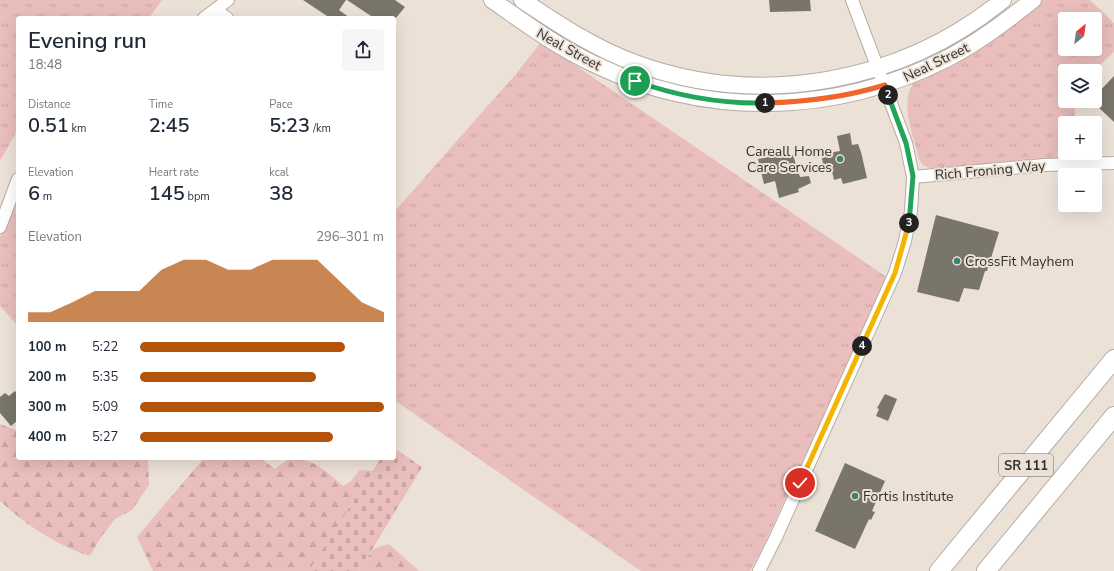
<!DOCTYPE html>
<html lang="en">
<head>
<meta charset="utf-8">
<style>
  body { margin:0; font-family:"Nunito Sans",sans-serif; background:#f6f6f7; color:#1f2937; height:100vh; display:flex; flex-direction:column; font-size:15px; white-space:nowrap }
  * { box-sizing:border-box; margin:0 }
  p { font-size:13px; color:#747a83 }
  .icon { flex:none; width:22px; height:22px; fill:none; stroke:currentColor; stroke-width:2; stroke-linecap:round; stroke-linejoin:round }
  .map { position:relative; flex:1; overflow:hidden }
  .side { position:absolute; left:16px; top:16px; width:380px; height:444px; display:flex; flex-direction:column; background:#fff; border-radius:4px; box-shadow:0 4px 16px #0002 }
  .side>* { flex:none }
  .needle { width:26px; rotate:29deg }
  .tools { position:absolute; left:1058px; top:12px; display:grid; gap:8px }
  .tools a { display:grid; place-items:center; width:44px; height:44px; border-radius:4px; background:#fff; box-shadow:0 4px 16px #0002; font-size:20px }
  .pin { position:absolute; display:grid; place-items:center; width:34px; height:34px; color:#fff; margin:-17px; border:2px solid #fff; border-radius:50%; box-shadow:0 1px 4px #0007 }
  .km { position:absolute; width:20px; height:20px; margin:-10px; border-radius:50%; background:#222; color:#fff; font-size:11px; line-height:20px; text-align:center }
  .round { display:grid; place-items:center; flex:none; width:42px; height:42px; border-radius:4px; background:#f6f6f7 }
  .head { display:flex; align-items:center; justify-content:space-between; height:68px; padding:0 12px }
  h1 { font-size:22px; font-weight:600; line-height:30px }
  .metrics { display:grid; grid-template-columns:repeat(3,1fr); gap:6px; height:68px; padding:4px 12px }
  .metrics div { display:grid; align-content:center }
  .metrics b { font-size:20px; font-weight:600 }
  .metrics small { font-size:11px; font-weight:400 }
  .metrics p { font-size:11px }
  .chart { height:112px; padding:8px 12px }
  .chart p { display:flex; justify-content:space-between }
  .chart svg { width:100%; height:72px; margin-top:4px; fill:#b45309; opacity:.7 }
  ul { padding:0 12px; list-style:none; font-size:13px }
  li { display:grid; grid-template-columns:64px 48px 1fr; align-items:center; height:30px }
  li i { height:10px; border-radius:5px; background:#b45309 }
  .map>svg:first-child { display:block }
</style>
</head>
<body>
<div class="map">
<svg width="1114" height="571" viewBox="0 0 1114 571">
  <defs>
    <pattern id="grass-tufts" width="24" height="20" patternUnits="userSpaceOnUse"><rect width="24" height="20" fill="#e9bebc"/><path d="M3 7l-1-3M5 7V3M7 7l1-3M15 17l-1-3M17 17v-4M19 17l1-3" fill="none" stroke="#c8a4a2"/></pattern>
    <pattern id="forest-firs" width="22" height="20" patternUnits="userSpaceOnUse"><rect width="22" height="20" fill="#e9bebc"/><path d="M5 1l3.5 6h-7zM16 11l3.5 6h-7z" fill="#c8a4a2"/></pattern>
    <pattern id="cemetery-stones" width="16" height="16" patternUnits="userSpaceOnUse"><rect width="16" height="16" fill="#e9bebc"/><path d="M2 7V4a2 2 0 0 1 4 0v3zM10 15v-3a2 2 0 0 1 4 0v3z" fill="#c8a4a2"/></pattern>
  </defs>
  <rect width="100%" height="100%" fill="#ece1d7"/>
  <path fill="url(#grass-tufts)" fill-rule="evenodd" d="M 0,0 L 162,0 L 149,18 L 18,18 L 18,129 L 0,161 Z
    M 1043,0 L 1090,0 L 1114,23 L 1114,52 L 1094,71 L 1065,71 L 1065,101 L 1075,101 L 1075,123 L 1065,123 L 1065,153 L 1074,153 L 1074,158 L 933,169 L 923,165 L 919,159 C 914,137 898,101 915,81 L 1029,12 ZM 1065,19 L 1095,19 L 1095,49 L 1065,49 Z
    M 541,42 L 888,278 L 762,549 L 750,571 L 641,571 L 394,400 L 394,212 L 516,74 Z
    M 18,194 L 18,326 L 0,306 L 0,237 Z"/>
  <path fill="url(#forest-firs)" d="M 0,424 L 18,431 L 18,458 L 148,458 L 149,485 L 132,510 L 115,519 L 101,537 L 90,556 C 56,545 26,525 0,501 Z
    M 204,458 L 264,458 L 264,461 L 275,469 C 279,466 286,460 291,459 C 312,457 328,473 343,486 L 350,482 L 360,470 L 373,471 L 309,571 L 153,571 L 137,537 Z
    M 389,544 L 419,571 L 359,571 L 373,549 Z"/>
  <path fill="url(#cemetery-stones)" d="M 394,448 L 422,467 L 359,571 L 309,571 L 381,458 L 394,458 Z"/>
  <path fill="#7a756a" d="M 303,0 L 346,0 L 339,10 L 350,18 L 330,18 Z
    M 347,0 L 395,0 L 405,7 L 396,18 L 374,18 Z
    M 769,0 L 810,0 L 811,11 L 770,12 Z
    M 1114,76 L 1114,122 L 1095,104 L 1095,96 Z
    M 850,133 L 852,145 L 858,144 L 861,152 L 867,178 L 843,184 L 841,178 L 834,180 L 831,167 L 824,168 L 821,154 L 840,151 L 837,136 Z
    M 790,153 L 790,156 L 793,155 L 800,177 L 809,176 L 811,183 L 798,189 L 799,192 L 779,198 L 775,181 L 764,184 L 758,159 Z
    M 936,215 L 999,232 L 987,271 L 985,271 L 979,290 L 964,288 L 959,302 L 917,292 Z
    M 15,391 L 18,395 L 18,420 L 11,426 L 0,413 L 0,397 L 5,393 L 9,396 Z
    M 885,394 L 897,399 L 888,421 L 876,416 L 879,409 L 877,408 Z
    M 845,463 L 885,481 L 872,511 L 875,512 L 871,520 L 869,519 L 855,549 L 815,531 Z"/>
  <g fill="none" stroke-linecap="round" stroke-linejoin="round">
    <g stroke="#b6aca3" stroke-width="14">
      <path id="minor" d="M 215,10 L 227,18
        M 204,18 L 228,0
        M 913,177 L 1044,165 L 1114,163
        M 0,227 L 18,179
        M 759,571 L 777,535 L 895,273 L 905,241 L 911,211 L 913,177 L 906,143 L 852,0"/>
    </g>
    <g stroke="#b6aca3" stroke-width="18">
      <path id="major" d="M 492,0 C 525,23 557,47 594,64 C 708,119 836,115 948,58 C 979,42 1006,21 1033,0
        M 522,0 C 558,24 594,48 635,63 C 760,109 901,83 1003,0"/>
    </g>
    <g stroke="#b6aca3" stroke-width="20">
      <path id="highway" d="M 939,571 L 1114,359
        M 986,571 L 1114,416"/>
    </g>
    <use href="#minor" stroke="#fff" stroke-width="12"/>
    <use href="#major" stroke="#fff" stroke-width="16"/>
    <use href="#highway" stroke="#fff" stroke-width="18"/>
  </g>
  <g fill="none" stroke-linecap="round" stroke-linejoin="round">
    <g stroke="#fff" stroke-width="8">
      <path id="split-1" d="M 635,81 C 677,96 720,104 765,103"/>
    </g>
    <g stroke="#fff" stroke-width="8">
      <path id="split-2" d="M 765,103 C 805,102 846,97 885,85 L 888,95"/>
    </g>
    <g stroke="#fff" stroke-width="8">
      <path id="split-3" d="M 888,95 L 906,143 L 913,176 L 909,223"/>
    </g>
    <g stroke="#fff" stroke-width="8">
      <path id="split-4" d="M 862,346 L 895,273 L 909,223"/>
    </g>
    <g stroke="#fff" stroke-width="8">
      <path id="split-5" d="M 800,483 L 862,346"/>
    </g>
    <use href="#split-1" stroke="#22a559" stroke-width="5"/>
    <use href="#split-2" stroke="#f0652b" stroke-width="5"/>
    <use href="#split-3" stroke="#22a559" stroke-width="5"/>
    <use href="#split-4" stroke="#f5b400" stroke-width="5"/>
    <use href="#split-5" stroke="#f5b400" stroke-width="5"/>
  </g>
  <g fill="#40806e" stroke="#ece1d7" stroke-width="1.5">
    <circle cx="840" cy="159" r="4"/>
    <circle cx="957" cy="261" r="4"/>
    <circle cx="855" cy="496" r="4"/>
  </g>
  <g text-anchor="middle" stroke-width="4" stroke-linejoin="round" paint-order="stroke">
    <rect fill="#ece1d7" stroke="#6b6560" stroke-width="1" x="999" y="454" width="54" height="22" rx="3"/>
    <g font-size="13" font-weight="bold" fill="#34302d">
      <text x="1026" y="470">SR 111</text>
    </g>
    <g font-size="14" fill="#34302d" stroke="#ece1d7">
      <text transform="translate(569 49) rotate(29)" y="5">Neal Street</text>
      <text transform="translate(936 62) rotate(-26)" y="5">Neal Street</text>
      <text transform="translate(990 170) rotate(-5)" y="5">Rich Froning Way</text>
    </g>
    <g font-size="14" fill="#34302d" stroke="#ece1d7" text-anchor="start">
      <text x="832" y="156" text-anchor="end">Careall Home<tspan x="832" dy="16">Care Services</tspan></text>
      <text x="965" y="266">CrossFit Mayhem</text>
      <text x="863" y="501">Fortis Institute</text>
    </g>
  </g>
</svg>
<div class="tools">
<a><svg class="needle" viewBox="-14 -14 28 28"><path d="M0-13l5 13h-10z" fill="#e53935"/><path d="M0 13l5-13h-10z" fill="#747a83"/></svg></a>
<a><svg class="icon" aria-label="layers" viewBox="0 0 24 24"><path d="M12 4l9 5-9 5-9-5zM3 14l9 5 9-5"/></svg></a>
<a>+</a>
<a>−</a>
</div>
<div class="pin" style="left:635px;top:81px;background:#1e9e55"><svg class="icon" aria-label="arrive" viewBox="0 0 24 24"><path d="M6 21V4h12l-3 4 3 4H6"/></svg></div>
<div class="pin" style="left:800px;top:483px;background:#d93025"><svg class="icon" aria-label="check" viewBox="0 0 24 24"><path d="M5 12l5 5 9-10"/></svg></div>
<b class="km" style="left:765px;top:103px">1</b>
<b class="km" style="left:888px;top:95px">2</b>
<b class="km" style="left:909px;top:223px">3</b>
<b class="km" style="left:862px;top:346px">4</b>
<section class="side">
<div class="head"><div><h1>Evening run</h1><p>18:48</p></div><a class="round"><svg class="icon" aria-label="share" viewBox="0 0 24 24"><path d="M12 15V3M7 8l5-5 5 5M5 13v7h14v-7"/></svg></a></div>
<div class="metrics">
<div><p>Distance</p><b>0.51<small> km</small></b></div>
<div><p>Time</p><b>2:45</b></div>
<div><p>Pace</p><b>5:23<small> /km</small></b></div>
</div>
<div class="metrics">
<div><p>Elevation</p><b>6<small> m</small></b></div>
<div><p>Heart rate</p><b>145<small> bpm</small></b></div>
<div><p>kcal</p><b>38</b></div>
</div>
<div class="chart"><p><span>Elevation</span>296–301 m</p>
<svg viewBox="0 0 160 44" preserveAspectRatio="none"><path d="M0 44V38L10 38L20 32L30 25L40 25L50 25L60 12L70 6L80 6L90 12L100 12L110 6L120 6L130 6L140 19L150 32L160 38V44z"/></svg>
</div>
<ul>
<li><b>100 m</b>5:22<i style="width:84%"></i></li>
<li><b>200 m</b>5:35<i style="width:72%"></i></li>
<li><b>300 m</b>5:09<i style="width:100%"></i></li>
<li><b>400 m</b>5:27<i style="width:79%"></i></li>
</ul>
</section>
</div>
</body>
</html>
